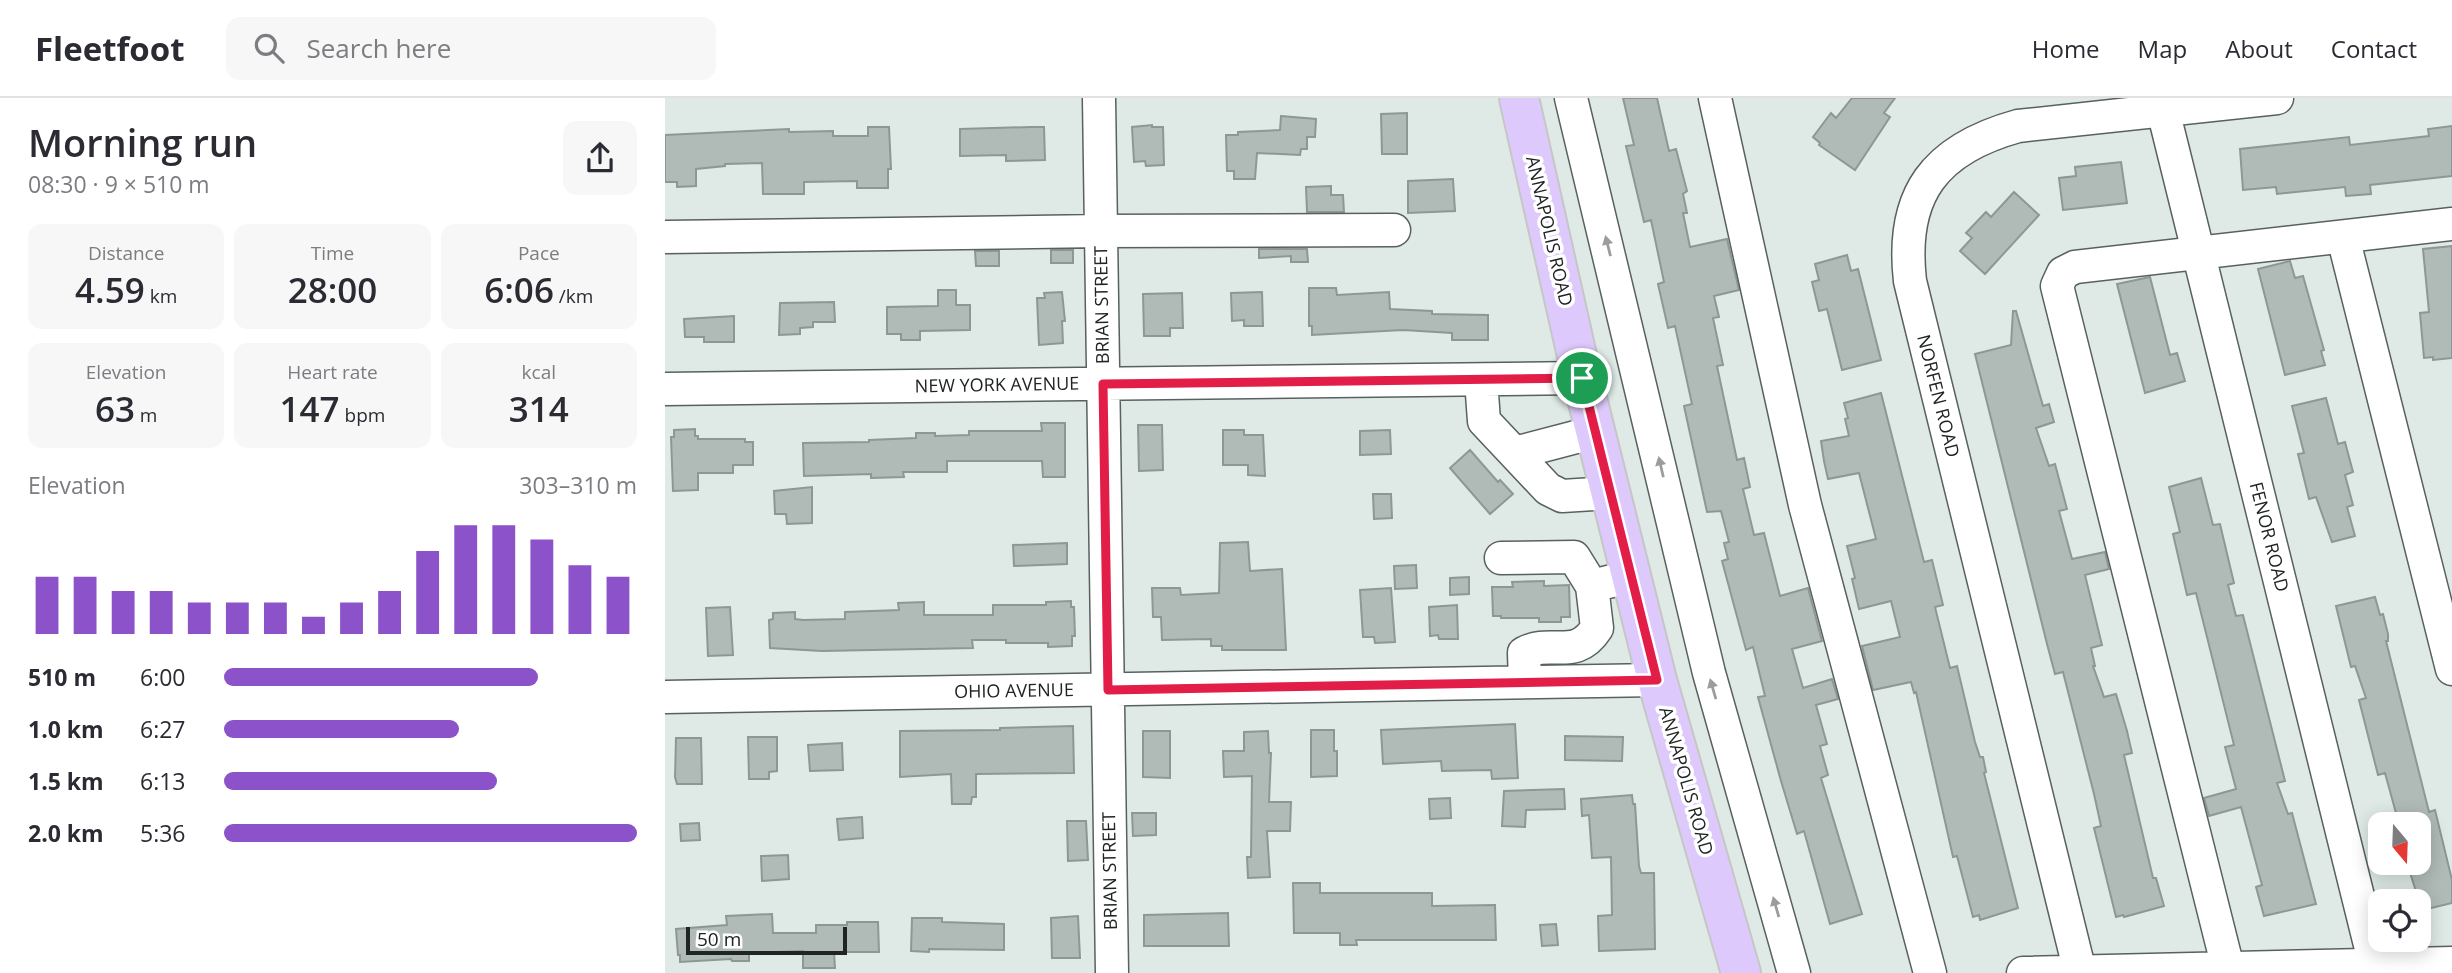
<!DOCTYPE html>
<html lang="en">
<head>
<meta charset="utf-8">
<style>
  body { margin:0; font-family:"Open Sans",sans-serif; background:#f7f7f7; color:#2b2b33; height:100vh; display:flex; flex-direction:column; font-size:26px; white-space:nowrap }
  * { box-sizing:border-box; margin:0 }
  p { font-size:23px; color:#7c7c81 }
  .icon { flex:none; width:38px; height:38px; fill:none; stroke:currentColor; stroke-width:2; stroke-linecap:round; stroke-linejoin:round }
  .map { position:relative; flex:1; overflow:hidden }
  .side { display:flex; flex-direction:column; background:#fff; width:665px }
  .side>* { flex:none }
  .needle { width:46px; rotate:161deg }
  .buttons { position:absolute; left:1703px; top:714px; display:grid; gap:14px }
  .buttons a { display:grid; place-items:center; width:63px; height:63px; border-radius:14px; background:#fff; box-shadow:0 4px 18px #0003; font-size:35px }
  .scale { position:absolute; left:21px; bottom:18px; width:161px; box-sizing:border-box; padding-left:7px; border:4px solid #202423; border-top:0; font-size:19px; line-height:24px; white-space:nowrap; color:#202423; -webkit-text-stroke:5px #fff; paint-order:stroke }
  .pin { position:absolute; display:grid; place-items:center; width:60px; height:60px; color:#fff; margin:-30px; border:4px solid #fff; border-radius:50%; box-shadow:0 2px 7px #0007 }
  .round { display:grid; place-items:center; flex:none; width:74px; height:74px; border-radius:14px; background:#f7f7f7 }
  .summary { display:flex; align-items:center; justify-content:space-between; height:119px; padding:0 28px }
  h1 { font-size:38px; font-weight:600; line-height:52px }
  .stats { display:grid; grid-template-columns:repeat(3,1fr); gap:10px; height:119px; padding:7px 28px }
  .stats div { display:grid; align-content:center; border-radius:14px; background:#f7f7f7; text-align:center }
  .stats b { font-size:35px; font-weight:600 }
  .stats small { font-size:19px; font-weight:400 }
  .stats p { font-size:19px }
  .chart { height:196px; padding:14px 28px }
  .chart p { display:flex; justify-content:space-between }
  .chart svg { width:100%; height:126px; margin-top:7px; stroke:#8b52c9; stroke-width:6 }
  ul { padding:0 28px; list-style:none; font-size:23px }
  li { display:grid; grid-template-columns:112px 84px 1fr; align-items:center; height:52px }
  li i { height:18px; border-radius:9px; background:#8b52c9 }
  header { display:flex; align-items:center; gap:42px; box-sizing:border-box; height:98px; padding:0 35px; background:#fff; border-bottom:2px solid #e1e1e2 }
  header strong { font-size:33px }
  nav { display:flex; gap:38px; margin-inline-start:auto; font-size:24px }
  .search { width:490px; height:63px; background:#f7f7f7; display:flex; align-items:center; gap:18px; box-sizing:border-box; padding:0 24px; border-radius:14px; color:#7c7c81; font-size:26px }
  main { display:flex; flex:1; min-height:0 }
  .map>svg:first-child { display:block }
</style>
</head>
<body>
<header>
<strong>Fleetfoot</strong>
<div class="search"><svg class="icon" aria-label="search" viewBox="0 0 24 24"><circle cx="10" cy="10" r="6"/><path d="M15 15l6 6"/></svg>Search here</div>
<nav><a>Home</a><a>Map</a><a>About</a><a>Contact</a></nav>
</header>
<main>
<section class="side">
<div class="summary"><div><h1>Morning run</h1><p>08:30 · 9 × 510 m</p></div><a class="round"><svg class="icon" aria-label="share" viewBox="0 0 24 24"><path d="M12 15V3M7 8l5-5 5 5M5 13v7h14v-7"/></svg></a></div>
<div class="stats">
<div><p>Distance</p><b>4.59<small> km</small></b></div>
<div><p>Time</p><b>28:00</b></div>
<div><p>Pace</p><b>6:06<small> /km</small></b></div>
</div>
<div class="stats">
<div><p>Elevation</p><b>63<small> m</small></b></div>
<div><p>Heart rate</p><b>147<small> bpm</small></b></div>
<div><p>kcal</p><b>314</b></div>
</div>
<div class="chart"><p><span>Elevation</span>303–310 m</p>
<svg viewBox="0 0 160 44" preserveAspectRatio="none"><path d="M5 44V24M15 44V24M25 44V29M35 44V29M45 44V33M55 44V33M65 44V33M75 44V38M85 44V33M95 44V29M105 44V15M115 44V6M125 44V6M135 44V11M145 44V20M155 44V24"/></svg>
</div>
<ul>
<li><b>510 m</b>6:00<i style="width:76%"></i></li>
<li><b>1.0 km</b>6:27<i style="width:57%"></i></li>
<li><b>1.5 km</b>6:13<i style="width:66%"></i></li>
<li><b>2.0 km</b>5:36<i style="width:100%"></i></li>
</ul>
</section>
<div class="map">
<svg width="1787" height="875" viewBox="0 0 1787 875">
  <rect width="100%" height="100%" fill="#dfeae7"/>
  <path fill="#b0bbb8" stroke="#8d9895" stroke-width="2" d="M 958,0 L 992,0 L 1004,53 L 1011,51 L 1022,93 L 1018,96 L 1022,115 L 1018,115 L 1025,149 L 1062,141 L 1074,192 L 1049,198 L 1054,219 L 1048,220 L 1058,267 L 1052,268 L 1072,362 L 1079,360 L 1085,389 L 1078,391 L 1089,437 L 1099,435 L 1115,498 L 1143,490 L 1157,543 L 1127,551 L 1138,590 L 1167,581 L 1173,601 L 1151,607 L 1162,646 L 1155,648 L 1163,677 L 1156,680 L 1197,816 L 1165,826 L 1139,733 L 1132,736 L 1116,683 L 1093,599 L 1100,598 L 1088,549 L 1081,552 L 1057,463 L 1063,461 L 1059,445 L 1064,444 L 1056,413 L 1042,414 L 1019,308 L 1027,306 L 1010,228 L 1003,230 L 993,186 L 999,184 L 986,122 L 979,124 L 961,48 L 969,47 Z
    M 1187,0 L 1230,0 L 1219,15 L 1225,19 L 1190,72 L 1154,47 L 1155,45 L 1148,39 L 1166,15 L 1171,20 Z
    M 742,15 L 742,56 L 717,56 L 716,16 Z
    M 616,18 L 651,21 L 650,39 L 642,39 L 642,51 L 636,51 L 635,57 L 592,55 L 590,81 L 569,81 L 569,73 L 562,73 L 561,37 L 573,37 L 573,34 L 615,32 Z
    M 487,27 L 487,29 L 498,29 L 499,67 L 481,68 L 480,63 L 469,64 L 467,29 Z
    M 1787,28 L 1787,78 L 1705,87 L 1706,96 L 1681,98 L 1680,89 L 1612,96 L 1611,89 L 1578,92 L 1575,51 L 1684,39 L 1685,47 L 1764,38 L 1763,31 Z
    M 203,29 L 224,29 L 226,71 L 223,71 L 223,90 L 192,90 L 192,83 L 139,84 L 139,96 L 98,96 L 97,65 L 60,66 L 60,68 L 31,71 L 31,88 L 12,89 L 12,84 L 0,84 L 0,37 L 124,31 L 124,34 L 168,33 L 168,38 L 203,38 Z
    M 365,29 L 379,29 L 380,62 L 341,63 L 341,57 L 295,58 L 295,31 Z
    M 1456,64 L 1462,105 L 1398,112 L 1394,80 L 1411,78 L 1410,69 Z
    M 788,81 L 790,113 L 743,115 L 743,83 Z
    M 666,88 L 666,97 L 678,97 L 679,114 L 642,114 L 641,89 Z
    M 1349,94 L 1374,117 L 1320,176 L 1295,153 L 1307,140 L 1301,135 L 1321,114 L 1326,119 Z
    M 1787,148 L 1787,260 L 1768,262 L 1768,259 L 1759,260 L 1755,215 L 1764,214 L 1758,151 Z
    M 594,151 L 642,151 L 643,164 L 626,164 L 626,158 L 594,160 Z
    M 386,152 L 408,152 L 408,165 L 386,165 Z
    M 310,153 L 334,153 L 334,168 L 311,168 Z
    M 1182,157 L 1186,173 L 1193,171 L 1216,262 L 1177,272 L 1162,211 L 1154,213 L 1147,184 L 1154,182 L 1150,166 Z
    M 1625,163 L 1630,180 L 1638,178 L 1659,252 L 1656,253 L 1660,267 L 1620,277 L 1593,171 Z
    M 1485,179 L 1505,257 L 1512,255 L 1520,283 L 1480,295 L 1452,186 Z
    M 644,190 L 671,190 L 672,197 L 724,194 L 725,211 L 767,213 L 767,216 L 823,217 L 823,242 L 787,242 L 787,235 L 738,232 L 647,237 L 647,228 L 644,228 Z
    M 273,192 L 291,192 L 291,207 L 305,207 L 305,232 L 255,233 L 255,242 L 236,242 L 236,236 L 222,236 L 222,209 L 273,208 Z
    M 397,194 L 400,223 L 397,223 L 398,245 L 374,247 L 372,200 L 380,200 L 379,195 Z
    M 597,194 L 598,228 L 579,228 L 579,222 L 567,223 L 566,195 Z
    M 517,195 L 518,230 L 505,230 L 505,238 L 479,238 L 478,196 Z
    M 169,204 L 170,224 L 148,224 L 148,229 L 135,230 L 135,236 L 114,237 L 115,205 Z
    M 1348,213 L 1351,213 L 1378,308 L 1384,306 L 1389,324 L 1371,330 L 1384,368 L 1390,366 L 1402,411 L 1394,413 L 1407,461 L 1440,454 L 1444,471 L 1420,477 L 1437,547 L 1426,550 L 1430,568 L 1428,568 L 1439,599 L 1451,596 L 1462,633 L 1467,655 L 1459,657 L 1488,780 L 1491,780 L 1499,808 L 1459,819 L 1458,817 L 1451,819 L 1429,730 L 1436,728 L 1429,696 L 1398,574 L 1390,576 L 1382,546 L 1310,256 L 1346,247 Z
    M 69,218 L 69,244 L 39,244 L 39,239 L 20,239 L 19,221 Z
    M 1216,295 L 1259,464 L 1267,462 L 1278,507 L 1270,509 L 1285,570 L 1292,568 L 1310,644 L 1315,659 L 1318,659 L 1321,674 L 1319,675 L 1353,810 L 1315,822 L 1314,817 L 1308,819 L 1292,758 L 1288,759 L 1251,594 L 1249,595 L 1246,584 L 1208,592 L 1197,548 L 1235,539 L 1226,503 L 1194,511 L 1187,481 L 1190,480 L 1182,448 L 1211,441 L 1194,375 L 1163,381 L 1159,363 L 1156,343 L 1184,338 L 1180,321 L 1183,320 L 1179,305 Z
    M 1661,300 L 1673,346 L 1680,344 L 1688,374 L 1680,377 L 1688,407 L 1682,409 L 1690,438 L 1667,444 L 1651,399 L 1644,401 L 1633,356 L 1639,355 L 1627,308 Z
    M 376,325 L 400,325 L 400,379 L 378,379 L 377,363 L 282,363 L 282,374 L 238,374 L 239,379 L 206,380 L 206,376 L 139,378 L 138,345 L 204,344 L 204,342 L 251,340 L 251,335 L 270,335 L 270,338 L 304,337 L 304,333 L 377,333 Z
    M 473,327 L 497,327 L 498,372 L 474,373 Z
    M 30,331 L 30,338 L 33,338 L 33,341 L 80,341 L 80,344 L 88,344 L 88,367 L 68,367 L 68,375 L 33,375 L 33,392 L 8,393 L 6,339 L 9,339 L 9,332 Z
    M 558,332 L 579,332 L 579,337 L 598,337 L 600,378 L 583,377 L 583,367 L 558,367 Z
    M 725,332 L 726,356 L 695,357 L 695,333 Z
    M 805,352 L 833,384 L 835,382 L 848,396 L 825,416 L 785,370 Z
    M 1536,380 L 1548,427 L 1555,426 L 1569,485 L 1563,487 L 1571,518 L 1578,517 L 1620,683 L 1612,685 L 1623,716 L 1627,715 L 1651,806 L 1599,818 L 1591,789 L 1597,787 L 1576,709 L 1544,718 L 1539,700 L 1571,691 L 1560,649 L 1569,647 L 1531,495 L 1522,497 L 1508,436 L 1515,434 L 1504,389 Z
    M 147,389 L 147,425 L 122,426 L 121,416 L 110,416 L 109,393 Z
    M 708,396 L 726,396 L 727,420 L 709,421 Z
    M 583,444 L 585,473 L 617,471 L 621,552 L 557,552 L 557,548 L 546,548 L 546,541 L 497,542 L 496,519 L 488,519 L 487,490 L 515,490 L 516,497 L 554,495 L 555,445 Z
    M 402,445 L 402,466 L 349,468 L 348,447 Z
    M 751,467 L 752,490 L 730,491 L 729,468 Z
    M 804,479 L 804,496 L 785,497 L 785,480 Z
    M 879,483 L 879,488 L 904,487 L 905,519 L 896,519 L 896,524 L 874,524 L 874,520 L 836,520 L 836,518 L 828,518 L 827,489 L 848,489 L 847,484 Z
    M 726,490 L 730,544 L 710,545 L 709,539 L 698,539 L 695,492 Z
    M 1710,499 L 1715,517 L 1718,516 L 1723,536 L 1723,543 L 1721,543 L 1764,714 L 1770,712 L 1787,782 L 1787,805 L 1754,813 L 1754,803 L 1742,765 L 1754,765 L 1754,726 L 1734,726 L 1720,675 L 1713,677 L 1694,602 L 1701,600 L 1690,568 L 1686,569 L 1671,508 Z
    M 406,503 L 406,509 L 409,509 L 410,538 L 407,538 L 407,548 L 383,549 L 383,545 L 341,545 L 341,542 L 307,542 L 308,550 L 157,553 L 105,550 L 104,522 L 108,521 L 108,515 L 130,514 L 130,521 L 138,522 L 180,521 L 180,514 L 234,512 L 233,505 L 259,504 L 259,517 L 328,517 L 328,507 L 381,507 L 381,504 Z
    M 792,507 L 793,541 L 774,541 L 773,537 L 765,538 L 764,509 Z
    M 65,509 L 68,557 L 43,558 L 41,510 Z
    M 850,626 L 853,680 L 827,681 L 826,672 L 777,673 L 776,663 L 718,666 L 716,632 Z
    M 408,628 L 409,675 L 311,676 L 311,699 L 307,699 L 306,706 L 287,706 L 286,676 L 235,679 L 235,633 L 335,632 L 335,630 Z
    M 646,632 L 669,632 L 669,653 L 672,653 L 672,678 L 646,679 Z
    M 478,633 L 505,633 L 505,680 L 478,679 Z
    M 603,633 L 604,655 L 606,655 L 604,704 L 626,704 L 625,733 L 602,733 L 605,779 L 583,780 L 582,759 L 586,759 L 587,678 L 559,679 L 558,653 L 579,653 L 579,634 Z
    M 900,638 L 958,639 L 957,663 L 900,662 Z
    M 83,639 L 112,639 L 112,673 L 104,674 L 104,681 L 84,681 Z
    M 11,640 L 36,640 L 37,686 L 12,686 L 10,679 Z
    M 177,645 L 178,672 L 145,673 L 143,647 Z
    M 899,691 L 900,711 L 861,712 L 860,729 L 837,728 L 839,693 Z
    M 967,697 L 968,706 L 970,706 L 974,768 L 976,775 L 989,775 L 990,851 L 934,853 L 933,818 L 947,817 L 946,759 L 927,760 L 924,717 L 917,718 L 916,701 Z
    M 785,700 L 786,720 L 765,721 L 764,701 Z
    M 467,715 L 491,715 L 491,737 L 468,738 Z
    M 197,719 L 198,740 L 174,742 L 172,721 Z
    M 402,723 L 421,723 L 423,762 L 403,763 Z
    M 34,725 L 35,742 L 16,743 L 15,726 Z
    M 123,757 L 124,781 L 97,783 L 96,758 Z
    M 628,785 L 655,785 L 655,795 L 767,795 L 767,808 L 830,807 L 831,842 L 691,842 L 692,847 L 675,847 L 675,835 L 629,835 Z
    M 563,815 L 564,848 L 479,848 L 479,817 Z
    M 107,816 L 108,835 L 151,835 L 151,827 L 182,827 L 182,824 L 213,824 L 214,854 L 169,854 L 170,870 L 138,870 L 138,853 L 84,855 L 84,863 L 67,863 L 66,861 L 15,864 L 15,857 L 13,857 L 11,831 L 62,827 L 61,818 Z
    M 413,818 L 415,860 L 387,860 L 386,820 Z
    M 247,820 L 277,820 L 277,824 L 339,826 L 339,852 L 264,851 L 264,854 L 246,853 Z
    M 891,826 L 893,847 L 877,848 L 875,827 Z"/>
  <g fill="none" stroke-linecap="round" stroke-linejoin="round">
    <g stroke="#58615e" stroke-width="35">
      <path id="minor" d="M 434,0 L 447,875
        M 906,0 L 1044,575 L 1129,875
        M 1050,0 L 1140,407 L 1265,875
        M 1498,12 L 1710,867
        M 0,139 L 436,133 L 729,132
        M 1678,139 L 1787,571
        M 816,282 L 819,323 L 883,391 L 897,398 L 945,395
        M 0,291 L 917,280
        M 850,355 L 930,334
        M 836,460 L 909,459 L 927,488 L 947,483
        M 860,584 L 859,555 C 887,540 910,564 932,530 L 927,488
        M 0,599 L 992,582
        M 1563,870 L 1392,188 L 1398,175 L 1410,169 L 1787,126
        M 1415,874 L 1245,183 C 1235,96 1270,51 1353,28 L 1612,0
        M 1358,875 L 1787,865"/>
    </g>
    <g stroke="#c5c6c6" stroke-width="42">
      <path id="major" d="M 854,0 L 917,280 L 992,582 L 1076,875"/>
    </g>
    <use href="#minor" stroke="#fff" stroke-width="32"/>
    <use href="#major" stroke="#dec9fc" stroke-width="38"/>
  </g>
  <defs><path id="oneway-solid" d="M-6-.8H1V-3.2L6.5 0L1 3.2V.8H-6Z" transform="scale(1.75)"/></defs>
  <g fill="#9b9c9c">
    <use href="#oneway-solid" transform="translate(943 148) rotate(-104)"/>
    <use href="#oneway-solid" transform="translate(996 369) rotate(-103)"/>
    <use href="#oneway-solid" transform="translate(1048 591) rotate(-106)"/>
    <use href="#oneway-solid" transform="translate(1111 809) rotate(-106)"/>
  </g>
  <g fill="none" stroke-linecap="round" stroke-linejoin="round">
    <g stroke="#fff" stroke-width="14">
      <path id="route" d="M 917,280 L 992,582 L 443,592 L 438,286 Z"/>
    </g>
    <use href="#route" stroke="#e11d48" stroke-width="9"/>
  </g>
  <g text-anchor="middle" stroke-width="7" stroke-linejoin="round" paint-order="stroke">
    <g font-size="18" fill="#202423" stroke="#fff">
      <text transform="translate(884 133) rotate(77)" y="6">ANNAPOLIS ROAD</text>
      <text transform="translate(437 207) rotate(-91)" y="6">BRIAN STREET</text>
      <text transform="translate(332 287) rotate(-1)" y="6">NEW YORK AVENUE</text>
      <text transform="translate(1273 298) rotate(76)" y="6">NORFEN ROAD</text>
      <text transform="translate(1604 439) rotate(76)" y="6">FENOR ROAD</text>
      <text transform="translate(349 593) rotate(-1)" y="6">OHIO AVENUE</text>
      <text transform="translate(1021 683) rotate(74)" y="6">ANNAPOLIS ROAD</text>
      <text transform="translate(445 773) rotate(-91)" y="6">BRIAN STREET</text>
    </g>
  </g>
</svg>
<div class="buttons">
<a><svg class="needle" viewBox="-14 -14 28 28"><path d="M0-13l5 13h-10z" fill="#e53935"/><path d="M0 13l5-13h-10z" fill="#7c7c81"/></svg></a>
<a><svg class="icon" aria-label="locate" viewBox="0 0 24 24"><circle cx="12" cy="12" r="6"/><path d="M12 2v4M12 18v4M2 12h4M18 12h4"/></svg></a>
</div>
<div class="scale">50 m</div>
<div class="pin" style="left:917px;top:280px;background:#1e9e55"><svg class="icon" aria-label="arrive" viewBox="0 0 24 24"><path d="M6 21V4h12l-3 4 3 4H6"/></svg></div>
</div>
</main>
</body>
</html>
